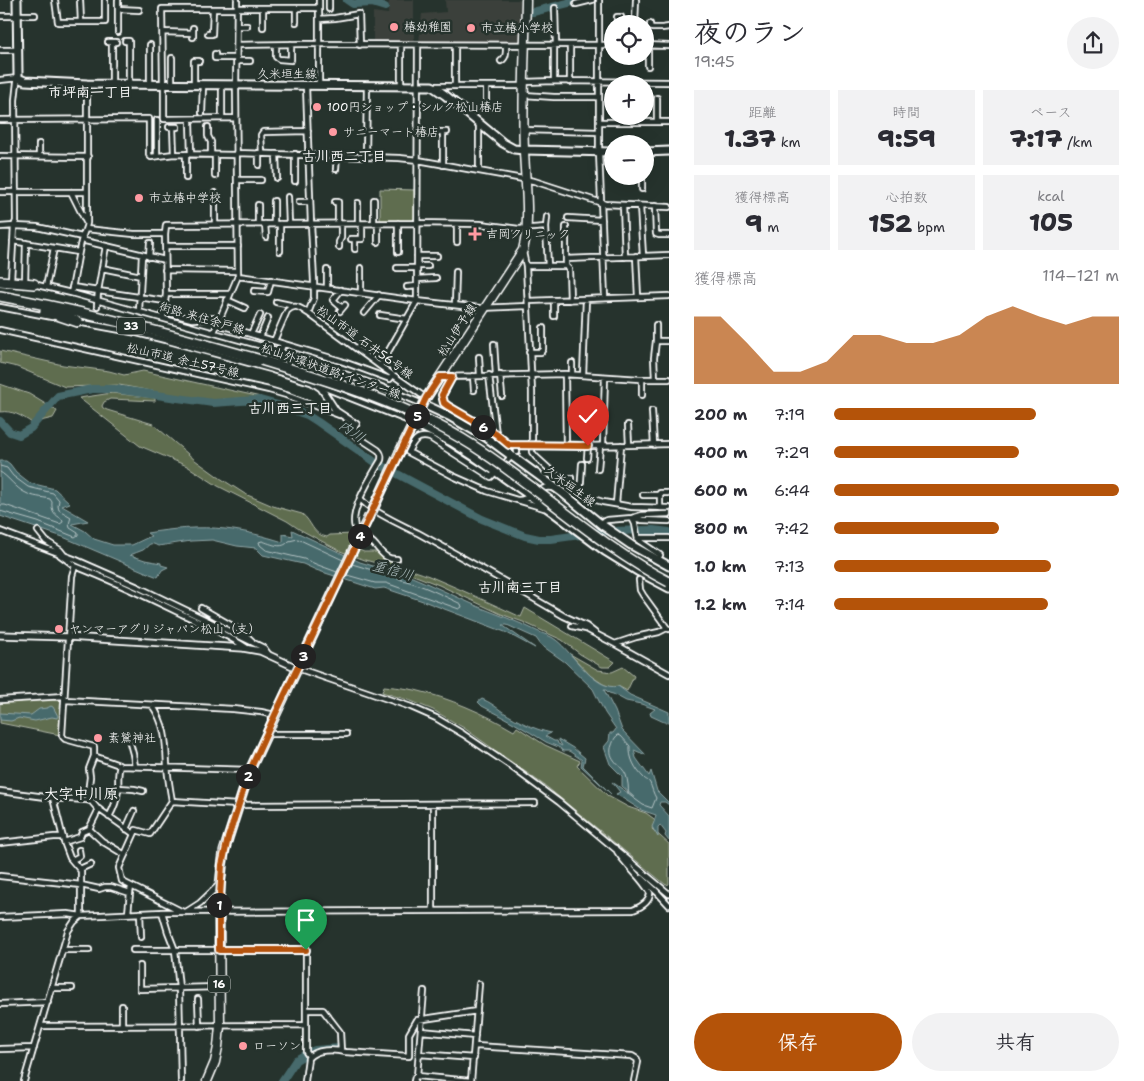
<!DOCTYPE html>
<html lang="ja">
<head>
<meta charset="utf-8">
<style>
  body { margin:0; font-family:"Shantell Sans","Klee One",sans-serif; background:#f2f2f3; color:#2b2b33; height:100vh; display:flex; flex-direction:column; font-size:19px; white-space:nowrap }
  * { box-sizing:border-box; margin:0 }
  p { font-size:16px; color:#7c7c81 }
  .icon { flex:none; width:28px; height:28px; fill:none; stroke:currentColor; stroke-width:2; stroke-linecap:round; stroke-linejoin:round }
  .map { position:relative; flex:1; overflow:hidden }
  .panel { display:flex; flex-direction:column; background:#fff; width:475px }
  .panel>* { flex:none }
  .buttons { position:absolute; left:604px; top:15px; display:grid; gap:10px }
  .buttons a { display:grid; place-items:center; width:50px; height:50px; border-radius:50%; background:#fff; box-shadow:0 5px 20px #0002; font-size:25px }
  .pin { position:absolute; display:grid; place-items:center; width:42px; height:42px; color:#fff; margin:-51px -21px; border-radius:50% 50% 50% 0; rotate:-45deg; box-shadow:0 0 5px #0007 }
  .pin .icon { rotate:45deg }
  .km { position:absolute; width:25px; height:25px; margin:-12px; border-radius:50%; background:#222; color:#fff; font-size:14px; line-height:25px; text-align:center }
  .round { display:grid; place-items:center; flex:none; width:52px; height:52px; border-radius:26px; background:#f2f2f3 }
  .overview { display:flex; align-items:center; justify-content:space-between; height:85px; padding:0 25px }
  h1 { font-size:28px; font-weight:800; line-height:38px }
  .figures { display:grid; grid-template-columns:repeat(3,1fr); gap:8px; height:85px; padding:5px 25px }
  .figures div { display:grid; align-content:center; border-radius:0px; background:#f2f2f3; text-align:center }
  .figures b { font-size:25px; font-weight:800 }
  .figures small { font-size:14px; font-weight:400 }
  .figures p { font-size:14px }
  .chart { height:140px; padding:10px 25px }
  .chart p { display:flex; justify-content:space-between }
  .chart svg { width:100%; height:90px; margin-top:5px; fill:#b45309; opacity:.7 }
  .button { display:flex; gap:10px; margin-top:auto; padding:10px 25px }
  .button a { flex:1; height:58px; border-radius:30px; background:#b45309; color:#fff; font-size:20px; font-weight:800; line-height:58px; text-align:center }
  .button a+a { background:#f2f2f3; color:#2b2b33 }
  ul { padding:0 25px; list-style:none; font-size:16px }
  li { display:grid; grid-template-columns:80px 60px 1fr; align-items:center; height:38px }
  li i { height:12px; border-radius:6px; background:#b45309 }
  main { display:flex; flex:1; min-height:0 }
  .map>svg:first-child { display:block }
</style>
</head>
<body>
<main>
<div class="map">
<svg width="669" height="1081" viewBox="0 0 669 1081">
  <rect width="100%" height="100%" fill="#26332d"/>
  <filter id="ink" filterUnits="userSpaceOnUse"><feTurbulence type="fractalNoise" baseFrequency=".02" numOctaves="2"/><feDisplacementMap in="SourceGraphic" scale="10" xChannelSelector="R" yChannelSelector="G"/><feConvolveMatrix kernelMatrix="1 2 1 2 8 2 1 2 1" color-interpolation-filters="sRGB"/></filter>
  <g filter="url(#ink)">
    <path fill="#3a3f3a" d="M 389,0 L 414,0 L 414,41 L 373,42 L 373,12 L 388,14 Z
      M 445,0 L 520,0 L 521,42 L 419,43 L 422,14 L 446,12 Z"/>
    <path fill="#5f6d4f" stroke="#afb6a7" d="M 380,189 L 415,190 L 415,221 L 380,221 Z
      M 0,351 L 63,365 L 109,371 L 124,375 L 143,371 L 261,397 L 224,399 L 212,402 L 119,385 L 65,387 L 17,367 L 0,363 Z
      M 0,384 L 29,394 L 57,411 L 53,418 L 32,423 C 22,416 12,410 0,412 Z
      M 112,393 L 155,398 L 155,401 L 110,399 L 104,402 L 102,406 L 103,408 L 107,410 L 153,424 L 195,460 L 220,478 L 245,494 L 273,506 L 302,514 C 312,521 312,535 327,537 L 330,535 L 353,534 C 351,538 349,542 351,547 L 364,552 L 378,552 C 390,566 412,569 429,576 C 460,589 490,603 521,617 L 525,608 L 615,662 L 610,667 L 602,667 L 580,654 L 562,640 L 523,622 L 501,614 L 439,585 L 395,568 L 365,560 L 340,551 L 299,529 L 287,521 L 218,486 L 187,466 L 140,446 L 79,398 Z
      M 570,654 L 598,670 L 612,672 L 623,667 L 634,676 L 627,691 L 618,686 L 613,688 L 603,684 L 591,676 Z
      M 384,686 C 394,687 405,688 415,690 C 449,698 484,713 514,731 L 517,727 L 545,745 L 580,761 L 577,766 L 608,796 L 628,807 L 646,813 L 657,821 L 652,829 L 669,844 L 669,884 L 666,885 L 548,788 L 464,728 L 433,710 L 411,701 L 382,692 Z
      M 59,698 L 63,703 L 60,735 L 0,723 L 0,701 Z"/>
    <path fill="#466a6c" stroke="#90a6a7" d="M 0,461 L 6,461 L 10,464 L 16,472 L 30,483 L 55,489 L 70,503 L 62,506 L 88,521 L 72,524 L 85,531 L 94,539 L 113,545 L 132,545 L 151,536 L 147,533 C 171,529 200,526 225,529 C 245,531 264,536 283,542 L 283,534 L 293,536 L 292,530 L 360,562 L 393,572 L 395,570 L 403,575 L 405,574 C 430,584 454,596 479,607 C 499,615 519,622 539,632 C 544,634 551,636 556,640 C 572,652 595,692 618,686 L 630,695 L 669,712 L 669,722 L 664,722 L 651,716 L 650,713 L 655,709 L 641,704 L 626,701 L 613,694 L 609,693 L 606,690 L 604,690 L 615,711 L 622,730 L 646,755 L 634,750 L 636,758 L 649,776 L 651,771 L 657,791 L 669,803 L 669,805 L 665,802 L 660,802 L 659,805 L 669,816 L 669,841 L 665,836 L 666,833 L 660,825 L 658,827 L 658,837 L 652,827 L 654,822 L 656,815 L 641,810 L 616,794 L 620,792 L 612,782 L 634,797 L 622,786 L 622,776 L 610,764 L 604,747 L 609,741 L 610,733 L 613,733 L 616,729 L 605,713 L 593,689 L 565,662 L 541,645 L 536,638 L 507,625 L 502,625 L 535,648 L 505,632 L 426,602 L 384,588 L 375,589 L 316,570 L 303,564 L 263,555 L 256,548 L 237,546 L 212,540 L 191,541 L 158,546 C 149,541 150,545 143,550 C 139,552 134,553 130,555 L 145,560 L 161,563 L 161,565 L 168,567 L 162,570 L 158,577 L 150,574 L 63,537 L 0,516 Z
      M 482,699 C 490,702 496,707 503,712 C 518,721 533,729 551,733 L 545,736 L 554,741 L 557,741 L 558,744 L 562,746 L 558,739 L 573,748 L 585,758 L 583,766 L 611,794 L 581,766 L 582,760 L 569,751 L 563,751 C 559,746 552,745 546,742 C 525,729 504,717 482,706 L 478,702 Z
      M 51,706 L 53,707 L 58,716 L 57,718 L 52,717 L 35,721 L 19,718 L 11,721 L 0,720 L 0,713 L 31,715 L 39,709 L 47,708 Z"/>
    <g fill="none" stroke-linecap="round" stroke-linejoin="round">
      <path stroke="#b5c3c4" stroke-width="1" d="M 0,466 L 7,468 L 13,476 L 28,487 L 53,493 L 59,500 L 58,506 L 59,510 L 71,517 L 69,524 L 70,528 L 78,533 L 78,535 L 75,537 L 38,522 L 0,511
        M 0,472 C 8,476 16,489 26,493 C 33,497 42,497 50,499 L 52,502 C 51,511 55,515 62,519 L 63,522 L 60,524 L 5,505 L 0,505
        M 337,572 L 318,565 L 304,559 L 266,550 L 260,545 L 259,542 L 262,541 C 272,544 282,550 289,541 L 298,539 L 343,560
        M 347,575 L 375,583 L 386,583 L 459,609 L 462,607 L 461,604 C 442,595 423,585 402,580 C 398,579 397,576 392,576 L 352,564
        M 618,735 L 621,736 L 630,746 C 629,758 635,769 644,778 C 647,781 647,779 650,783 C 652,788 653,793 656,798 L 652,808 L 643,805 L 628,794 C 629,789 628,781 626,775 C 623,766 606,759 612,745 C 614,740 614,738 618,735 Z"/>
      <path stroke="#466a6c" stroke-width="8" d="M 347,0 L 353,4 L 372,3 L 385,7
        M 533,12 L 576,1
        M 0,421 L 10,432 L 19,435 L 31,428 L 58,396 L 92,389 L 114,389 L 213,403 L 241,401 L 260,400 L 278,405 L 307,415 L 318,422 L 375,462 L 482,519 L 525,536 L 539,539 L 551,539 L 609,531 L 653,530 L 669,532
        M 307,1053 L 315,1050 L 339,1048
        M 282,1081 L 296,1060 L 306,1054"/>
      <g stroke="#fff" stroke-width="8">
        <path id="minor" d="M 55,0 L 58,22 L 105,22 L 105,0
          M 80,0 L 81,22
          M 319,0 L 319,86
          M 329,0 L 329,9
          M 599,0 L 599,152 L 605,298
          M 576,4 L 592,0
          M 237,8 L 319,8
          M 296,8 L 296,22
          M 555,8 L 556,45
          M 118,9 L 139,10
          M 17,15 L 35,15
          M 0,16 L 17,16
          M 319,19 L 335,18 L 359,14 L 360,45
          M 617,24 L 617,17 L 621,17
          M 635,24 L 636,0
          M 650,24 L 650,26 L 652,28 L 662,28 L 669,27
          M 237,26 L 247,26
          M 263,27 L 263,8
          M 193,28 L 193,37
          M 118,32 L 118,0
          M 163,32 L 193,33
          M 208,34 L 212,34 L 213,9
          M 125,41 L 129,41 L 129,84
          M 108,42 L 116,42
          M 112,42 L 112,84
          M 237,45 L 302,44 L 612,45
          M 276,45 L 276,57 L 279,59 L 291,60 L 291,44
          M 570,45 L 570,82
          M 645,45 L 669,46
          M 0,50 L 18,50
          M 215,54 L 215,58 L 237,58
          M 631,56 L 631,57
          M 172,58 L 172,84
          M 237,61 L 250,61
          M 501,61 C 507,57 506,52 506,45
          M 648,66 L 648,45
          M 0,80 L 18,78 L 17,82 L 15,100 L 16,221 L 14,226 L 11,280
          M 554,81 L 554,45
          M 525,82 L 554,81 L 669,82
          M 150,84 L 150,45
          M 163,84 L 162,9 L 237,9
          M 164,84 L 164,119 L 236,118
          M 194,85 L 194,61 L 199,61
          M 222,85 L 222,118
          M 306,86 L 311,224 L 314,281 L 314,298 L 308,313 L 380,366 L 426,398
          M 401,86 L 401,45
          M 433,86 L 524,86
          M 455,86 L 455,45
          M 486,86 L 486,108
          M 524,95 L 554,97 L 599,97
          M 202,113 L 203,85
          M 0,120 L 149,119 L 149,155 L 151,157 L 174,154 L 236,155
          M 157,120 L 157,156
          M 190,122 L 191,154
          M 599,122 L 669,122
          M 657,122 L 657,98
          M 479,123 L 479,171
          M 169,127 L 177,127
          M 173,127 L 174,154
          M 208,127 L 208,136 L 211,142 L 211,154
          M 524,130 L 599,132
          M 418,132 L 447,132
          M 443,132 L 443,165
          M 39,144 L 39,156
          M 236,153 L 399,158 L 418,160 L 534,181 L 605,204 L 669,207
          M 262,153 L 261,135 L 263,132 L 308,131
          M 276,154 L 277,178
          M 295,154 L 295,181
          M 0,156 L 88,157
          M 366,157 L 367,86
          M 259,165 L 259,153
          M 336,169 L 337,156
          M 215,176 L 215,155
          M 642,176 L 642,189
          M 186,178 L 186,154
          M 237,180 L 261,180
          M 0,192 L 87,192
          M 71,192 L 86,222
          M 215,193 L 215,224
          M 288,197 L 289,224
          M 374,200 L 374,224
          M 274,201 L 274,224
          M 299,202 L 310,202
          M 335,202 L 338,202 L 338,224
          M 258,205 L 258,224
          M 623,205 L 625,257
          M 640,206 L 643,256
          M 655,206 L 656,234 L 659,235 L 669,235
          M 568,218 L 602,220
          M 265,224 L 266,237
          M 280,224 L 280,251
          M 358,224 L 358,203
          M 378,224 L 378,242
          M 0,227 L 14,226 L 37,227 L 82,237 L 85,241 L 165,260
          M 546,227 L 547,217
          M 86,229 L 134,234 L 165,234
          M 351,239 L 362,239 L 362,224
          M 355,239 L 355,249
          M 13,241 L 78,252
          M 457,242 L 457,224
          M 165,246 L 238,246
          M 339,247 L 339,242 L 341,238 L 341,224
          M 398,252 L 398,223
          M 523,252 L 526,266 L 532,392 L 532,452 L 536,457 L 568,486 L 580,495 L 603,502 L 632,507 L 669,508
          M 417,256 L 437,256
          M 636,256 L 638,297
          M 149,257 L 150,243
          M 566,259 L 669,255
          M 417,266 L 428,266
          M 526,266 L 566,266 L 566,227
          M 566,266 L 569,269 L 570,300
          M 102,268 L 141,276
          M 397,268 L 417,268
          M 165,270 L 238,271
          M 238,276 L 417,301 L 480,308 L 528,306
          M 417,279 L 436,278
          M 25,283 L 26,243
          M 33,284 L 71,293 L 269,348 L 379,386 L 423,404
          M 46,287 L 54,248
          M 72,287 L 165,301
          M 407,287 L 417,286
          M 327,288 L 327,270
          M 341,290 L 333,300 L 342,308
          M 254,291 L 268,292 L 271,280
          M 71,293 C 75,276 77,259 81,242 C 82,235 86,230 87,223 L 87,84
          M 361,293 L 361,268
          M 166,294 L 229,294
          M 227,300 L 245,308
          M 528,301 L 669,296
          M 276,302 L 290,305 L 291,307
          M 455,305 L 456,272
          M 97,306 L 98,291 L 106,246
          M 0,307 L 52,317
          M 139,311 L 142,255
          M 340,311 L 345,305
          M 165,312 L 192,319 L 219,318
          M 364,313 L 379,295
          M 380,315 L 407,319
          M 554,316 L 554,300
          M 163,318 L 166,294 L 165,234 L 166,225 L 417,223 L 480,224 L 519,229 L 546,227 L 548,266
          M 77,322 L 137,333 L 165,340 L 274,370 L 283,344
          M 217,324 L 341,361 L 390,379 L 393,375
          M 0,330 L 269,390 L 286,395 L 339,415
          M 214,332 L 238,276 L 236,90 L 237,0
          M 251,334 L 260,315
          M 260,337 L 268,318
          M 274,341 L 287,311 C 295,303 300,308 308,313
          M 656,341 L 669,341
          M 494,344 L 496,375
          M 529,352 L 541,352 L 543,349 L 543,328
          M 479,357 L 480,375
          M 380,366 L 417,301 L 418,45
          M 565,374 L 566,446
          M 572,374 L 572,363
          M 489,375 L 496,434 L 509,445 L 517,445
          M 500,375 L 502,396
          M 583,375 L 586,299
          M 473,376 L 474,390
          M 440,377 L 565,374 L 640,379 L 669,379
          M 452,377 L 443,395 L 444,403 L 448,406 L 496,434
          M 655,379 L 654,358 L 656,341 L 656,325
          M 320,386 L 414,423
          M 642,395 L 642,379
          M 652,411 L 654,445
          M 356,424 L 354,429 L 355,435 L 378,450 C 381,453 382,455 381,460 C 373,474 345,516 357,531 C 362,537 370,539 375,545 C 382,553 386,560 397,559
          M 628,425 L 629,445
          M 590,433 L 590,446
          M 603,445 L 605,377
          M 517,452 L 517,445 L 588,446 L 669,444
          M 587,458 L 588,446
          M 499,469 L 509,459
          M 598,469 L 600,446
          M 493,475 L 491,477 L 430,438 C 417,434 413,442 408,452 L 453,476 L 487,491 L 544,508
          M 570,488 L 571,478
          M 580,495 L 582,464
          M 643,495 L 658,495 L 660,493 L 669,493
          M 360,498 C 368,510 404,526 418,533 C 467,560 516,588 564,616 L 586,626 L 595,633
          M 518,500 C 533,500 537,485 554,488
          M 616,504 L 621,445
          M 660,508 L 660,493
          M 632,518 L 635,524 L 638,540 L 660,555 L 657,560
          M 634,518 L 642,520 L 669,521
          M 599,523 L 607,520 L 632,518 L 642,515 L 669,514
          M 0,531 L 74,559 L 138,587 L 264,648 L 269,655
          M 38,531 L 46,541 L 60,550 L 64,555
          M 638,538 L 669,538
          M 60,555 L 75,566 L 72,576 L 62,735 L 63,737 L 65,739 L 94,747 L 94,756 L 89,769 L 90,777 L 87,800
          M 75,566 C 111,580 147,597 182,614 C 204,624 226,634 247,648
          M 639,580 L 640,590 L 643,595 L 667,628
          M 201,608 L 241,631 L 252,641
          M 572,626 L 586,629 L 615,644 L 636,637 L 659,632 L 667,628 L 669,629
          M 615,644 L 669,674
          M 297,668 L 411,707 L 436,718 L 463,734 L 509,765 L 559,802 L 669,894
          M 0,700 L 64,696
          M 65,700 L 233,709 L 261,712 L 275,715
          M 152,705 C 166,725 166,743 167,766 C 168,778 170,790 172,801 L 150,834 L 136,830 L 119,868 L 122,881 L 125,883 L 183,912
          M 267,734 L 346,734
          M 130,743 L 133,754 L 135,766
          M 94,756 L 119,765 L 120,766 C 117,774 119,782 118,790 C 117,800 114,808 109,817
          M 120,766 L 250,770
          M 119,788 L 134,789 L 143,791
          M 0,791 L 53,798 L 87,800 L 91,801 L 97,808 L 134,834
          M 53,798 L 64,842 L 70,858 L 81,871 L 81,916
          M 172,801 L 238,805 L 535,803
          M 433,804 L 433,911
          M 99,809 L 89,829 L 102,841 L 125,855
          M 126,829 L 134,811
          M 64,842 L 80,837 L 82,832 L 89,829
          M 0,843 L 54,837 L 63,837
          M 72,860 L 80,856 L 79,850
          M 80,869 L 91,864
          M 0,876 L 81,885 L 99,889 L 105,887 L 111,887 L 130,893 L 131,887
          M 642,878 L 657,892 L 669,905
          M 162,912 L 168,932 L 175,950 L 179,988 L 181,1081
          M 186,912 L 200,903 L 220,884
          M 306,912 L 306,1052 L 309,1056
          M 128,913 L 130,893
          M 140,913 L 141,937
          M 0,917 L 68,914 L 81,916 L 162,912 L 633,910 C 641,907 650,902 650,893 C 641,876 624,865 615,848
          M 63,950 L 89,950
          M 133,950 L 306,950
          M 140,966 L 140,989 L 219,987
          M 52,988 L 72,988
          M 198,999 L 199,1026
          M 0,1004 L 48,1002
          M 122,1006 L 122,1026
          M 306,1010 L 323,1010 L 340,1032 L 341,1051
          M 41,1026 L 306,1025
          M 421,1031 L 475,1036
          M 475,1046 L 632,1056 L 637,1059 L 638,1062 L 634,1081
          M 0,1049 L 34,1048
          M 419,1054 L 474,1058
          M 417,1076 L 471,1081 L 479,984
          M 24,1081 L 68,931 L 74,922 L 81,916
          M 305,1081 L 308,1058 C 316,1049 333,1049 345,1052 L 409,1056 L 409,1034 L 417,1020 L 477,1011
          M 414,1081 L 415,1077 L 417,1076 L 424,991"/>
      </g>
      <g stroke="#fff" stroke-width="9">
        <path id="tertiary" d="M 274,370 L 312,382 L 321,388 L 336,411 L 356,424
          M 0,635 L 68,637 L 243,648 L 260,651 L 297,668"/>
      </g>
      <g stroke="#fff" stroke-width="11">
        <path id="secondary" d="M 17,0 L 18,74 L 18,78 L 25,81 L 87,84 L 432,86 L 445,95 L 503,143 L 514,149 L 524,150 L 612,152
          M 645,152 L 669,151
          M 423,404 L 449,416 L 487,438 L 564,494 L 602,525 L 631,545 L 669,566
          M 414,423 L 452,442 L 475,457 L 553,512 L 605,551 L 639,572 L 669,588"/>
      </g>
      <g stroke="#fff" stroke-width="11">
        <path id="primary" d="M 400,451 L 426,398 L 523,250 C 531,220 525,182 524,150 C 522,100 525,50 526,0
          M 207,1081 L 215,1062 L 218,1047 L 220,1026 L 219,912 L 220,884 L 224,851 L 250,770 L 299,665"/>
      </g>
      <g stroke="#fff" stroke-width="12">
        <path id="motorway" d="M 0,281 L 34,284
          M 0,296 C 88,312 176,336 261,360
          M 45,311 L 78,322"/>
      </g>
      <use href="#minor" stroke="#26332d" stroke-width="4.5"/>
      <use href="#tertiary" stroke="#26332d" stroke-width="5.5"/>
      <use href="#secondary" stroke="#26332d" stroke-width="7"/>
      <use href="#primary" stroke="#26332d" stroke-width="8"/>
      <use href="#motorway" stroke="#26332d" stroke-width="9"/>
      <g stroke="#fff" stroke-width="11" stroke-linecap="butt">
        <path id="primary-bridge" d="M 372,512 L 400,451
          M 299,665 L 369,516"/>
      </g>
      <g stroke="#fff" stroke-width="12" stroke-linecap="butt">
        <path id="motorway-bridge" d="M 261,360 C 334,382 408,404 472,445 C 540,488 597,545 669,582"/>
      </g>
      <use href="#primary-bridge" stroke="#26332d" stroke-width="8"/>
      <use href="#motorway-bridge" stroke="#26332d" stroke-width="9"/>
    </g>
  </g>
  <g fill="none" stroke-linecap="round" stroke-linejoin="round" filter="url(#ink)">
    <g stroke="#fff" stroke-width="10">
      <path id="route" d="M 306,950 L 219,950 L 219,912 L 222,865 L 228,838 L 250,770 L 275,715 L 426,398 L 440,377 L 452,377 L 442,395 L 444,403 L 448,406 L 496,434 L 509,445 L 588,446"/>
    </g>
    <use href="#route" stroke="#b45309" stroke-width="6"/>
  </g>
  <g fill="#ff9aa2" stroke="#26332d" stroke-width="2">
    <circle cx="394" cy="27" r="5"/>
    <circle cx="471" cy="28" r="5"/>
    <circle cx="317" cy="107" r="5"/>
    <circle cx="333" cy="132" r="5"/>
    <circle cx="139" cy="198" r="5"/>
    <path d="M472.5 226.5h5v5h5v5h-5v5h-5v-5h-5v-5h5z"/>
    <circle cx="59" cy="629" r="5"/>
    <circle cx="98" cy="738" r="5"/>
    <circle cx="243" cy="1046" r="5"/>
  </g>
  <g text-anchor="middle" stroke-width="5" stroke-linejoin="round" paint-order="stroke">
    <g fill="#26332d" stroke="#bec2c0" stroke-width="1">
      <rect x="117" y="317.5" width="28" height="17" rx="4"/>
      <rect x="208" y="975.5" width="22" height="17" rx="4"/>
    </g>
    <g font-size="11" font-weight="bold" fill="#fff">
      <text x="131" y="330">33</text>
      <text x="219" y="988">16</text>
    </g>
    <g font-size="12" fill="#fff" stroke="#26332d" text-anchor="start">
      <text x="404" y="31">椿幼稚園</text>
      <text x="481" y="32">市立椿小学校</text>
      <text x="327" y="111">100円ショップ・シルク松山椿店</text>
      <text x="343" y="136">サニーマート椿店</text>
      <text x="149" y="202">市立椿中学校</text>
      <text x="486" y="238">吉岡クリニック</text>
      <text x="69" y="633">ヤンマーアグリジャパン松山（支）</text>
      <text x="108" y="742">素鷲神社</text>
      <text x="253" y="1050">ローソン</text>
    </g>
    <g font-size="12" fill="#fff" stroke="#26332d">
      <text x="287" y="78">久米垣生線</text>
      <text transform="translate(202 318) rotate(16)" y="4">街路 来住余戸線</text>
      <text transform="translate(457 330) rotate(-57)" y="4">松山伊予線</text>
      <text transform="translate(365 342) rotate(36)" y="4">松山市道 石井56号線</text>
      <text transform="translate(183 360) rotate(13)" y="4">松山市道 余土57号線</text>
      <text transform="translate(331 371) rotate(19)" y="4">松山外環状道路;インター線</text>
      <text transform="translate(570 486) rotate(37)" y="4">久米垣生線</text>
    </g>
    <g font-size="14" font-weight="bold" fill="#fff" stroke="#26332d">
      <text x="90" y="97">市坪南一丁目</text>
      <text x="344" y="161">古川西二丁目</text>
      <text x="290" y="413">古川西三丁目</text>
      <text x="520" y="592">古川南三丁目</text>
    </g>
    <g font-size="14" font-style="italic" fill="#acbcbd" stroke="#26332d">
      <text transform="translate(352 431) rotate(35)" y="5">内川</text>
      <text transform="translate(393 570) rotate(15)" y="5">重信川</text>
    </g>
    <g font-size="15" font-weight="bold" fill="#fff" stroke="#26332d">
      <text x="81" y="799">大字中川原</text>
    </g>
  </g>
</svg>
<div class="buttons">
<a><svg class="icon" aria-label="locate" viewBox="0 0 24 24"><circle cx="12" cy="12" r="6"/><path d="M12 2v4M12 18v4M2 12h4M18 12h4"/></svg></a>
<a>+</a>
<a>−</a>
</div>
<div class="pin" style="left:306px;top:950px;background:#1e9e55"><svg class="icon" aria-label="arrive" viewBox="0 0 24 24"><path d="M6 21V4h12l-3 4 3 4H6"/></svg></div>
<div class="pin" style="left:588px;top:446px;background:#d93025"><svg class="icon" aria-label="check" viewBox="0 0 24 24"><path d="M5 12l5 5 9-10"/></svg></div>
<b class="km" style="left:219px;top:905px">1</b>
<b class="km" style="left:248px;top:776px">2</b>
<b class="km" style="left:303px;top:656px">3</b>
<b class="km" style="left:360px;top:536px">4</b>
<b class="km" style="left:417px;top:416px">5</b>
<b class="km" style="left:483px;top:427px">6</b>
</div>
<section class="panel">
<div class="overview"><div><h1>夜のラン</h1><p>19:45</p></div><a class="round"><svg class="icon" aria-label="share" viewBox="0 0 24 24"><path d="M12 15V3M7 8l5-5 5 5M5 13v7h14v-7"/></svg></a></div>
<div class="figures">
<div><p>距離</p><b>1.37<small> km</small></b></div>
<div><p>時間</p><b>9:59</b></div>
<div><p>ペース</p><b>7:17<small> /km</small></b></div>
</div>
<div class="figures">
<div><p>獲得標高</p><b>9<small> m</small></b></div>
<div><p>心拍数</p><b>152<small> bpm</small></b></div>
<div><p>kcal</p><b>105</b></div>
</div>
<div class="chart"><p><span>獲得標高</span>114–121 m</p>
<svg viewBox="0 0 160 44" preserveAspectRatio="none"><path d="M0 44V11L10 11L20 24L30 38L40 38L50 33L60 20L70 20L80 24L90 24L100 20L110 11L120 6L130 11L140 15L150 11L160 11V44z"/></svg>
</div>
<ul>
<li><b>200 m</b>7:19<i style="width:71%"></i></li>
<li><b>400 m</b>7:29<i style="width:65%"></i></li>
<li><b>600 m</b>6:44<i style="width:100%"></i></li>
<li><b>800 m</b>7:42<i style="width:58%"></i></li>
<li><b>1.0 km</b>7:13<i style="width:76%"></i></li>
<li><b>1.2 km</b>7:14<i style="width:75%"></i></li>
</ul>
<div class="button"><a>保存</a><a>共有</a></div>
</section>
</main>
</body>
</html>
